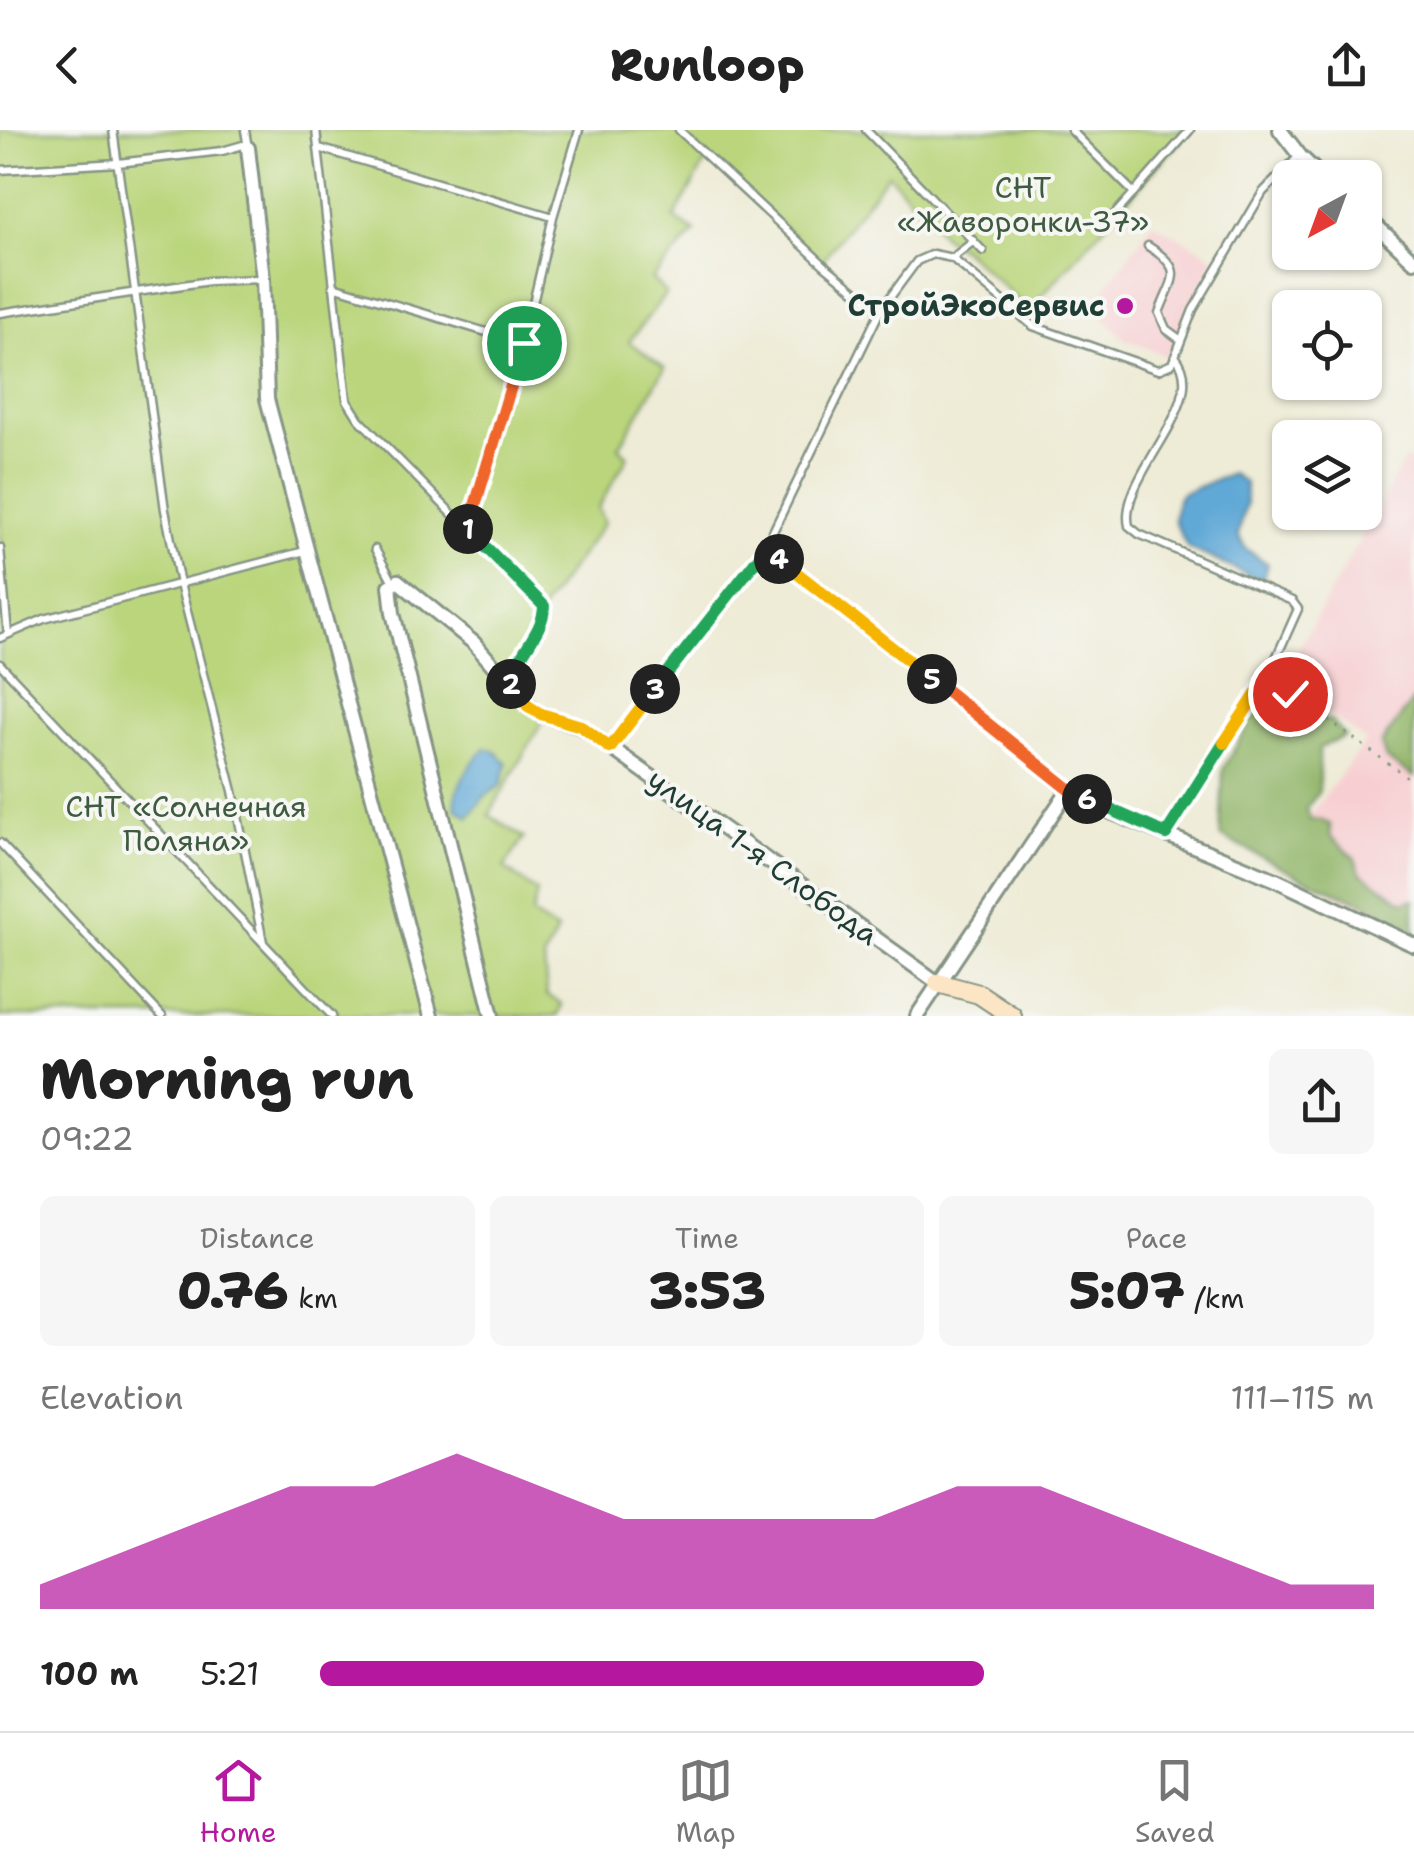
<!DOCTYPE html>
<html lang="en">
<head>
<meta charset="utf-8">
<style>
  body { margin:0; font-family:"Shantell Sans",sans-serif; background:#f6f6f6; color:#222; height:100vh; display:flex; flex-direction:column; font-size:38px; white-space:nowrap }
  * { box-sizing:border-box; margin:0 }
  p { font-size:32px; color:#767676 }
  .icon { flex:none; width:55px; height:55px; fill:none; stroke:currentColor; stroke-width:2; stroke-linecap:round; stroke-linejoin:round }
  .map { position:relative; height:886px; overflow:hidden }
  .side { display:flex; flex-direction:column; background:#fff; flex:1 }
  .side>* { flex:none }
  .needle { width:65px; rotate:221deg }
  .fabs { position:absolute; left:1272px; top:30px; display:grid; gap:20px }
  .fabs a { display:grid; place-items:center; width:110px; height:110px; border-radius:15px; background:#fff; box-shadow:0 2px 8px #0004; font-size:50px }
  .pin { position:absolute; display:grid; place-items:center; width:85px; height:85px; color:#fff; margin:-42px; border:5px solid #fff; border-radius:50%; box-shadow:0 2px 10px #0007 }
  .km { position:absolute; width:50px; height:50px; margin:-25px; border-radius:50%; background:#222; color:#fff; font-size:28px; line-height:50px; text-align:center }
  .round { display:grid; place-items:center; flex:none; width:105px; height:105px; border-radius:15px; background:#f6f6f6 }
  .summary { display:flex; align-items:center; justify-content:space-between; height:170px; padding:0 40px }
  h1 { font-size:55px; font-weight:800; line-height:75px }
  .stats { display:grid; grid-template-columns:repeat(3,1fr); gap:15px; height:170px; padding:10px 40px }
  .stats div { display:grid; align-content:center; border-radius:15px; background:#f6f6f6; text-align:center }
  .stats b { font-size:50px; font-weight:800 }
  .stats small { font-size:28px; font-weight:400 }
  .stats p { font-size:28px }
  .chart { height:280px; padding:20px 40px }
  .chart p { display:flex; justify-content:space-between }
  .chart svg { width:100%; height:180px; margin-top:10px; fill:#b5179e; opacity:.7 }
  ul { padding:0 40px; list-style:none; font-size:32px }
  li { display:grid; grid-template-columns:160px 120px 1fr; align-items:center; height:75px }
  li i { height:25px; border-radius:12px; background:#b5179e }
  header { display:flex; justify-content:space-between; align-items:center; height:130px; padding:0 40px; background:#fff; font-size:45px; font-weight:800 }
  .menu { display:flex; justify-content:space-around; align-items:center; height:140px; border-top:2px solid #e0e0e0; background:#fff; font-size:28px; color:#767676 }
  .menu a { display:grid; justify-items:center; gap:5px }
  .menu .selected { color:#b5179e }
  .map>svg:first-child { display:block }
</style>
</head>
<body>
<header><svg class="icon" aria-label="back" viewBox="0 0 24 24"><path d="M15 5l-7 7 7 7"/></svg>Runloop<svg class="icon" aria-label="share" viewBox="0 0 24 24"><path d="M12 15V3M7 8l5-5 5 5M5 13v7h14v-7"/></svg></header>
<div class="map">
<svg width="1414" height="886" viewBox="0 0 1414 886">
  <rect width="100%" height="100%" fill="#f6f6f2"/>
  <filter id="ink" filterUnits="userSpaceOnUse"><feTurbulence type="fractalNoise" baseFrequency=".01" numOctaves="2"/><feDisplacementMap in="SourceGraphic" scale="20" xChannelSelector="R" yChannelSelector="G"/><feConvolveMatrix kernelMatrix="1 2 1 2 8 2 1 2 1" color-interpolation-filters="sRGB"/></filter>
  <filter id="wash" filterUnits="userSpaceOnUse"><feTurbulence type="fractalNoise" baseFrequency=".0048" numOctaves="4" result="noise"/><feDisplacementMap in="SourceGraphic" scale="40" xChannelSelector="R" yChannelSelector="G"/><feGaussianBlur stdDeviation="2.25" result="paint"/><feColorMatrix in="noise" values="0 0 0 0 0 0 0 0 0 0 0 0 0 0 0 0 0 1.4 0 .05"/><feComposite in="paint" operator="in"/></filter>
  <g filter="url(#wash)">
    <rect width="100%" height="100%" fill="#eeebd6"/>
    <path fill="#f7cfd2" d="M 1153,93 L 1216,128 L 1190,175 L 1177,212 L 1167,226 L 1125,209 L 1092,176 Z
      M 1405,329 L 1414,333 L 1414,804 L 1274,733 L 1366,611 L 1281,550 Z"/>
    <path fill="#bad57b" stroke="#6c8958" stroke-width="2.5" d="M 0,0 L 1190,0 L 1029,180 L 964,120 L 945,108 L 888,44 L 821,132 L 708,28 L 674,88 L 695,102 L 652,149 L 666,163 L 629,212 L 665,238 L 619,317 L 628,326 L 598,378 L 604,393 L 544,476 L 509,552 L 546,585 L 489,685 L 524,708 L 504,738 L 537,762 L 532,785 L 557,801 L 544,828 L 547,865 L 562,874 L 558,886 L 0,886 Z"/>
    <path fill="#93b66b" stroke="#597a50" stroke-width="2.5" d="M 1264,567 C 1298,569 1307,589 1331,591 L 1345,606 L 1319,618 L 1319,661 L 1307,678 L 1310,690 L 1320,690 L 1330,694 L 1331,707 L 1354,727 L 1360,742 L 1404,772 L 1414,769 L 1414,801 L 1369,775 L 1303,748 L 1220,706 L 1223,639 Z
      M 1414,569 L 1414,647 L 1386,629 L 1381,614 Z"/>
    <path fill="#60a9d7" stroke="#407386" stroke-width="2.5" d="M 1232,344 L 1245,353 L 1246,373 L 1238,406 L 1246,419 L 1268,434 L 1265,445 L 1258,450 L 1187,417 L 1174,390 L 1177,371 L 1182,363 Z
      M 485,618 L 496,622 L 507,633 L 501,655 L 484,667 L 469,687 L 456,678 C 452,659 472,632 485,618 Z"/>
  </g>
  <g filter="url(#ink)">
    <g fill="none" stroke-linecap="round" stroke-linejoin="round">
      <g stroke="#869485" stroke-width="11">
        <path id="lane" d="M 113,0 L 165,380 L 180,454 L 233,661 L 263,812
          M 316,0 L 347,270 L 359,289 L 544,477 C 544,493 517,532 509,552
          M 679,0 L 824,135 L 880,181
          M 866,0 L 983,121
          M 1071,0 L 1134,63
          M 319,18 L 553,87
          M 0,40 L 118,33 L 222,21 L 243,15 L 248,18 L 245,0
          M 1108,92 L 1190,0
          M 1148,116 C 1187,141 1172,147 1159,183 L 1166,199 L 1181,210
          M 952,128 L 974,111
          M 333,156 L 523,213
          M 0,183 L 209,151 L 262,149
          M 467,398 L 518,238 L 553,87 L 579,0
          M 0,418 L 8,504
          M 765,418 L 1069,659
          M 375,419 L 393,452
          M 0,508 L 44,489 L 305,421
          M 0,534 L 332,886
          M 610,617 L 765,418 L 880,181 L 917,131 L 933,124 L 952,128 L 1033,196 L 1158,240 L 1172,234 L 1193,180 L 1263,62 L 1298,27
          M 1167,703 L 1268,546 L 1298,479 L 1292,471 L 1139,404 L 1129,396 C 1117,346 1214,272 1175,226
          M 0,713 L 162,886"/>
      </g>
      <g stroke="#869485" stroke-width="18">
        <path id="street" d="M 1280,0 L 1300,26 L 1323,48
          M 248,18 L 263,149 L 267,269 L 431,886
          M 1365,85 L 1414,131
          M 492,886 L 393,483 L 390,456 L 398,451 L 474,513 L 528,576 L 541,584 L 581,597 L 596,607 L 938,853
          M 917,886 L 1069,659 L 1113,683 L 1276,750 L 1414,815"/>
      </g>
      <g stroke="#869485" stroke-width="22">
        <path id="secondary" d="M 938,853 L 979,864 L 1012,886"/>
      </g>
      <path stroke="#869485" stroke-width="2.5" stroke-dasharray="2.5 8" stroke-linecap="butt" d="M 1277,553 L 1414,652"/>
      <use href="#lane" stroke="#fff" stroke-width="6"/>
      <use href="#street" stroke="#fff" stroke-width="12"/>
      <use href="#secondary" stroke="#fce5c4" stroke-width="18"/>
    </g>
  </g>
  <g fill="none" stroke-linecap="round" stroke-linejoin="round" filter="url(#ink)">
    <g stroke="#fff" stroke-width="20">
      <path id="split-1" d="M 468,399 L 524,213"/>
    </g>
    <g stroke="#fff" stroke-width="20">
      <path id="split-2" d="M 468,399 L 544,476 C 544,504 513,527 511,554"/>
    </g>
    <g stroke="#fff" stroke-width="20">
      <path id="split-3" d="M 511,554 L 528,576 L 541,584 L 581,596 L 610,618 L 655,559"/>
    </g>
    <g stroke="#fff" stroke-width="20">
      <path id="split-4" d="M 655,559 L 766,418 L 779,429"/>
    </g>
    <g stroke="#fff" stroke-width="20">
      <path id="split-5" d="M 779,429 L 932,549"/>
    </g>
    <g stroke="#fff" stroke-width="20">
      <path id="split-6" d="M 932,549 L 1069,659 L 1087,669"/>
    </g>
    <g stroke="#fff" stroke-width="20">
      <path id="split-7" d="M 1087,669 L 1166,704 L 1224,613"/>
    </g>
    <g stroke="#fff" stroke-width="20">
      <path id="split-8" d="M 1224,613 L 1268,546 L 1290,564"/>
    </g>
    <use href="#split-1" stroke="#f0652b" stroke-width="12"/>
    <use href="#split-2" stroke="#22a559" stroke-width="12"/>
    <use href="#split-3" stroke="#f5b400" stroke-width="12"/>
    <use href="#split-4" stroke="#22a559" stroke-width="12"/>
    <use href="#split-5" stroke="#f5b400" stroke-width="12"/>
    <use href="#split-6" stroke="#f0652b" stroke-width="12"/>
    <use href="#split-7" stroke="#22a559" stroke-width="12"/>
    <use href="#split-8" stroke="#f5b400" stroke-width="12"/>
  </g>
  <circle fill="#b5179e" stroke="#f6f6f2" stroke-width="4" cx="1125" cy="176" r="10"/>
  <g text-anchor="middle" stroke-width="8" stroke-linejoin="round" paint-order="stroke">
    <g font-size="30" fill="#3e5b42" stroke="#f6f6f2">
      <text x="1023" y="68">СНТ<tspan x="1023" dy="34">«Жаворонки-37»</tspan></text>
      <text x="186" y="687">СНТ «Солнечная<tspan x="186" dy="34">Поляна»</tspan></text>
    </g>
    <g font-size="30" font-weight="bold" fill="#1f3d34" stroke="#f6f6f2" text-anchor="end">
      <text x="1105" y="186">СтройЭкоСервис</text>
    </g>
    <g font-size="30" fill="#1f3d34" stroke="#f6f6f2">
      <text transform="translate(763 727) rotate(36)" y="10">улица 1-я Слобода</text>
    </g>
  </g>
</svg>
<div class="fabs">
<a><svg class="needle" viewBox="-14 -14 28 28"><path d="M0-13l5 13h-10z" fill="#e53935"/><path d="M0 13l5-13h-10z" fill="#767676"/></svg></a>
<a><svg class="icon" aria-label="locate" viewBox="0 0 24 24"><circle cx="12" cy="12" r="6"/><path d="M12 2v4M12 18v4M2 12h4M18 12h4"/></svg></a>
<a><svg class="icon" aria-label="layers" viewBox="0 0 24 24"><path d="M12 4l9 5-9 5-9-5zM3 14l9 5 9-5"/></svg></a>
</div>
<div class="pin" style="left:524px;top:213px;background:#1e9e55"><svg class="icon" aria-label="arrive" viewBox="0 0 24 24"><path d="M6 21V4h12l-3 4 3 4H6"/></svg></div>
<div class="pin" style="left:1290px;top:564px;background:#d93025"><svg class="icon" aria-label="check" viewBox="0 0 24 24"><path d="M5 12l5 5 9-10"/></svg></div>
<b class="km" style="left:468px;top:399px">1</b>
<b class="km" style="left:511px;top:554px">2</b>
<b class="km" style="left:655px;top:559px">3</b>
<b class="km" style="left:779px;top:429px">4</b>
<b class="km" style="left:932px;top:549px">5</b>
<b class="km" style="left:1087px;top:669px">6</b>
</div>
<section class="side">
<div class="summary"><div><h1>Morning run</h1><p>09:22</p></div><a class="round"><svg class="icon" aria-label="share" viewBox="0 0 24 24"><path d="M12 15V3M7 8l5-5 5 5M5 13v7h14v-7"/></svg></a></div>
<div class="stats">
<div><p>Distance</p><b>0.76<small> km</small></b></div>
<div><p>Time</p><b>3:53</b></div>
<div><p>Pace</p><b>5:07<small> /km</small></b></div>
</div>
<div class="chart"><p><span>Elevation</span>111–115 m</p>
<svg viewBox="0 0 160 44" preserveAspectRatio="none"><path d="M0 44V38L10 30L20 22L30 14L40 14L50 6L60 14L70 22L80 22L90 22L100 22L110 14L120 14L130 22L140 30L150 38L160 38V44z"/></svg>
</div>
<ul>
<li><b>100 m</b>5:21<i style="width:63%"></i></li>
</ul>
</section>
<nav class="menu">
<a class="selected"><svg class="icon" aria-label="home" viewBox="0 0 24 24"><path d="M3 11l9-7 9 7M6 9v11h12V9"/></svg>Home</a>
<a><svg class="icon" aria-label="map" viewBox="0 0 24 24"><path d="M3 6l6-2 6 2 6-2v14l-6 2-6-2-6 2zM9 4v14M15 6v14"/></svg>Map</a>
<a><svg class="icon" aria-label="saved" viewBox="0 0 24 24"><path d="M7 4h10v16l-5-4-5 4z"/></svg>Saved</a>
</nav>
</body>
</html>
